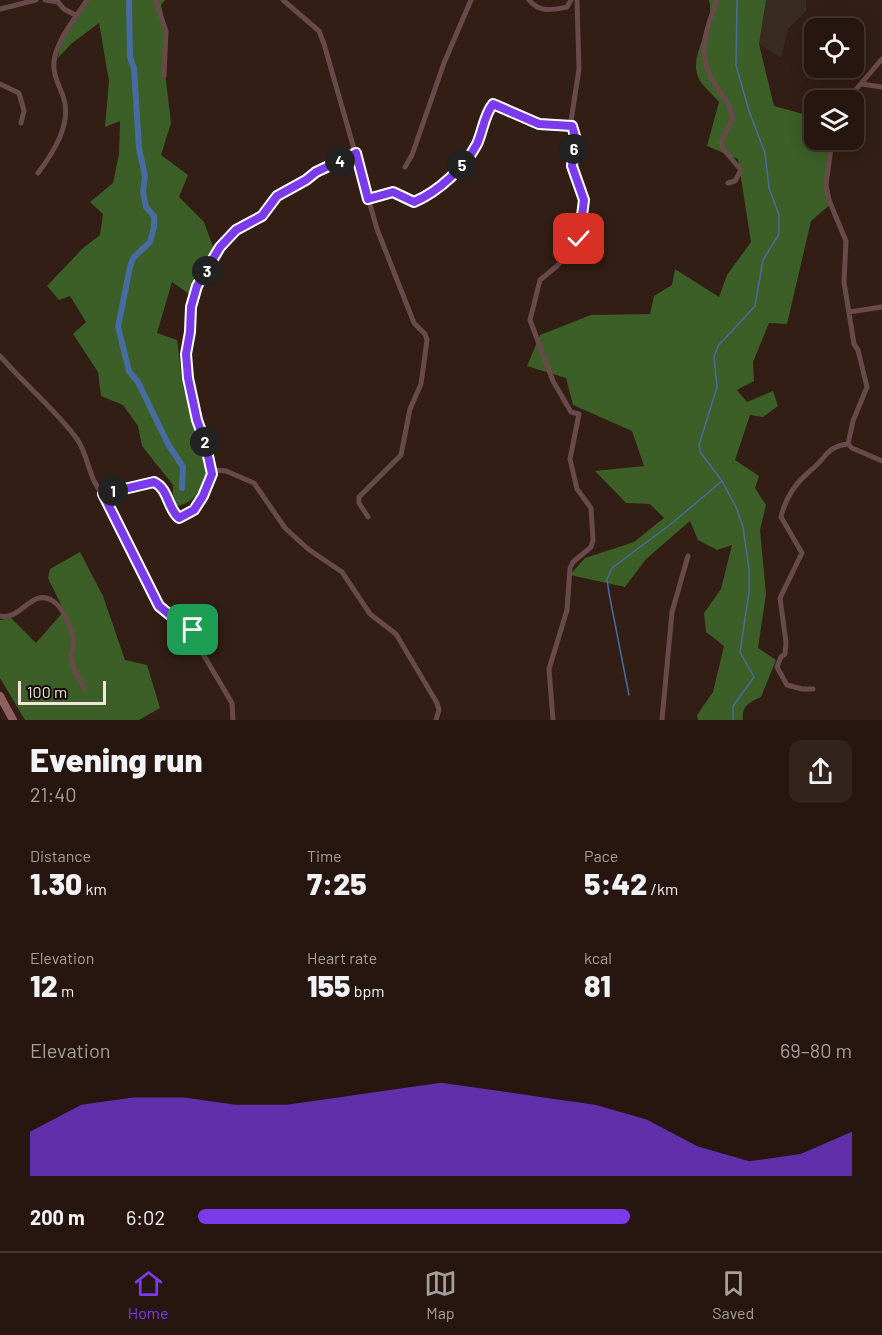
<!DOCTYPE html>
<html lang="en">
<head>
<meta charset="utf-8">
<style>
  body { margin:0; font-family:Barlow,sans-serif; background:#32231d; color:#f1f3f6; height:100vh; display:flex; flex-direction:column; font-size:22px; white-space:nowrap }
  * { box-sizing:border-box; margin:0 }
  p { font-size:20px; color:#a49f9e }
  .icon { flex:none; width:33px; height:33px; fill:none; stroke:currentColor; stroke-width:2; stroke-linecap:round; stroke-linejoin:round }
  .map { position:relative; height:720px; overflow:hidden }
  .drawer { display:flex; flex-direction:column; background:#26160f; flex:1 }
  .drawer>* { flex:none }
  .buttons { position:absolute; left:804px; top:18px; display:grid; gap:12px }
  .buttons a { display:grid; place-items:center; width:60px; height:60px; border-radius:12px; background:#26160f; box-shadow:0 3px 15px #0003,0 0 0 2px #42352f; font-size:30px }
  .scale { position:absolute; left:18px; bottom:15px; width:88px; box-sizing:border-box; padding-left:6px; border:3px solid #f3e5de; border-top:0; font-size:16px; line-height:21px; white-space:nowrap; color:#f3e5de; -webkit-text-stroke:4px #130a06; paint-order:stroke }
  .pin { position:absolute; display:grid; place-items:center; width:51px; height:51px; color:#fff; margin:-26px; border-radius:12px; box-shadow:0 3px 9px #0006 }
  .km { position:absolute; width:30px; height:30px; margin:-15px; border-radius:50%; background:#222; color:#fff; font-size:16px; line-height:30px; text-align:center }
  .round { display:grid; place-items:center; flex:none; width:63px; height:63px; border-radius:12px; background:#32231d }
  .summary { display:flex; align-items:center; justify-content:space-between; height:102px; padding:0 30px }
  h1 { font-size:33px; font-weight:800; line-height:45px }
  .stats { display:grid; grid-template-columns:repeat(3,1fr); gap:9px; height:102px; padding:6px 30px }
  .stats div { display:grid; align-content:center }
  .stats b { font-size:30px; font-weight:800 }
  .stats small { font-size:16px; font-weight:400 }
  .stats p { font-size:16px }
  .chart { height:168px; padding:12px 30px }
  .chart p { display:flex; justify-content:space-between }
  .chart svg { width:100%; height:108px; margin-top:6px; fill:#7c3aed; opacity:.7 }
  ul { padding:0 30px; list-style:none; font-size:20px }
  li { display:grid; grid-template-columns:96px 72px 1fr; align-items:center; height:45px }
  li i { height:15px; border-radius:8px; background:#7c3aed }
  .menu { display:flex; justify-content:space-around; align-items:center; height:84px; border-top:2px solid #42352f; background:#26160f; font-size:16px; color:#a49f9e }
  .menu a { display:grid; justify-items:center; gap:3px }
  .menu .selected { color:#7c3aed }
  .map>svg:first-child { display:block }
</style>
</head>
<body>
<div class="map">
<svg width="882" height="720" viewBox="0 0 882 720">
  <rect width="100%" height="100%" fill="#321e14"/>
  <path fill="#3a2b20" d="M 766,0 L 806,0 L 806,11 L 788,29 L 781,58 L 759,44 Z"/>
  <path fill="#3b5f27" d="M 88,0 L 165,0 L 161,5 L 167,32 L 164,64 L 171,123 L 161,155 L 188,175 L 179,197 L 204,222 L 215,252 L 192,296 L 172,282 L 157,333 L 177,340 C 180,358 180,378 186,396 C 195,428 224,453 202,487 C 194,500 188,504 173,507 L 173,485 L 142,446 L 138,426 L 123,405 L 101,396 L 98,372 L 73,334 L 86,322 L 70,296 L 59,300 L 47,286 L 82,249 L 100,235 L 103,214 L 90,202 L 113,183 L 119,154 L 120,121 L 105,127 L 109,81 L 99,23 L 71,44 L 58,58 L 61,42 Z
    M 709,0 L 766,0 L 759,44 L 774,106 L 814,117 L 814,140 L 832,140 L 828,185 L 832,203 L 811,221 L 787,324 L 769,323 L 753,362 L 754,381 L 737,390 L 747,402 L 773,391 L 778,406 L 763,417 L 750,415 L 735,460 L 759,476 L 755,488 L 766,505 L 760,530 L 766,594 L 758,648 L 776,660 L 761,697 C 750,702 741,706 743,720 L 698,720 L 697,715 L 713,692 L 724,646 L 706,632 L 704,613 L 721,589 L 732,545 L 717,550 L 698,540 L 690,521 L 646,559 L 625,587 L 570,575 L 585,558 L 634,542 L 664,518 L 650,504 L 626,503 L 595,471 L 644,466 L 632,431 L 573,405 L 566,378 L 527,366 L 540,335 L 591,315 L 650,314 L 654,296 L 672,285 L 675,269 L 719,297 L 727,275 L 751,242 L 738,159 L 707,146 L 719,102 C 713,95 705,88 700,81 C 685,55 717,28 709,0 Z
    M 80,552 L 103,596 L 125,660 L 147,665 L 160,708 L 139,720 L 25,720 L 0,678 L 0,620 L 11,618 L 36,643 L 64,611 L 48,578 L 50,569 Z"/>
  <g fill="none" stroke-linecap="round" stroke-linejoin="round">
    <path stroke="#486ca2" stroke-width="1.5" d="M 629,695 L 609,593 L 607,579 L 612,568 L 671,524 L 722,481
      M 733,720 L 733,706 L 754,677 L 740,652 L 749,592 L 749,569 L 743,527 L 736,507 L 722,481 L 701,453 L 699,445 L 717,387 L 714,357 L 718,346 L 755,306 L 763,260 L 779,234 L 779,215 L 769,188 L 765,153 L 749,111 L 736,65 L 737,0"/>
    <path stroke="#486ca2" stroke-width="6" d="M 129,0 L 130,57 L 134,69 L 139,148 L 145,176 L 143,192 L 146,207 L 154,216 L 154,227 L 150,242 L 133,258 L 130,267 L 118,327 L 129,371 L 138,382 L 168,444 L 183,467 L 182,488"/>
    <path stroke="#694a4a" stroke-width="5" d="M 45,0 L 58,2 L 64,9 L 77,16
      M 155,0 L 166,31 L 164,76
      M 283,0 L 319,31 L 324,44 L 377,229 L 414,323 L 425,334 L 427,340 L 421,384 L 410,409 L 401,455 L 359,497 L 359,503 L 368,517
      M 529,0 C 540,13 552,10 567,7 L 571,0
      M 717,0 C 708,27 696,49 711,77 C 719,92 729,101 733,119 L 721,141 L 724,150 L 741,170 L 735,181 L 728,183
      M 0,9 L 36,0
      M 0,84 L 19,93 L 24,111 L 21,123
      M 862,84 L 882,87
      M 847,100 L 882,59
      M 832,140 L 826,185 L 829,200 L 846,241 L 844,282 L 854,344 L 858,350 L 867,387 L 853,421 L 848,444 L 852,448 L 882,461
      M 405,167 L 412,155 L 444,63 L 471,0
      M 38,173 C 53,153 73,123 63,96 C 58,83 51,71 55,56 C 60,36 76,17 87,0
      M 368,199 L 392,192 L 415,202 C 438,192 465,167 477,144 C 483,131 484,115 493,104 L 539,124 L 572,126
      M 849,312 L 882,307
      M 0,356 C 24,384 55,409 77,439 C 89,456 88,479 103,494 L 154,482 C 169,489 167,508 179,518 L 194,510 L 203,496 L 211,473 L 215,470 L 226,471 L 254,483 L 285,528 L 308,549 L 342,572 L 370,614 L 396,634 L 437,703 L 439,710 L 436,720
      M 211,473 L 188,378 L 186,354 L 190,332 L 191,307 L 197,286 L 220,247 L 236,230 L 262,216 L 277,196 L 306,180 L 316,172 L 355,153
      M 103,494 L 159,606 L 195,634 L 203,654 L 232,703 L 233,720
      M 0,616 C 21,621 32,587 53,601 C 64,608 74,633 73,646 C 73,651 70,655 71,659 C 73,670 80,680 85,689
      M 813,689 L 802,689 L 787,685 L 777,667 L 781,657 L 785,654 L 786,642 L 780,598 L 802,553 L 781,517 C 786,496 796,483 811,470 C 827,458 825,447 848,444
      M 553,720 L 549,669 L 567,610 L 570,568 L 573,562 L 591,547 L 593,540 L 591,508 L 577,489 L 570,459 L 579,414 L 571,412 L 553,381 L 530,320 L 540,280 L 557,266 L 572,250 L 581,232 L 583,200 L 572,166 L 575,136 L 571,121 L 579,69 L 577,0
      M 662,720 L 672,612 L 688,556"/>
    <path stroke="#905f5f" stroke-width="8" d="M 0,696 L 13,720"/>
  </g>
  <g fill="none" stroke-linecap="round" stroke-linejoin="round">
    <g stroke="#fff" stroke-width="12">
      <path id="route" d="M 193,630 L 181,624 L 159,606 L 103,494 L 154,482 C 169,489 167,508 179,518 L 194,510 L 203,496 L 212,474 L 205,442 L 197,420 L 188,378 L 186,354 L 190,332 L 191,307 L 197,286 L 220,247 L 236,230 L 262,216 L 277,196 L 306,180 L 316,172 L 356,153 L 368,199 L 393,192 L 414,202 C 438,192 465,167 477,144 C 483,131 484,115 493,104 L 539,124 L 572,126 L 575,136 L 572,166 L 584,200 L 579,239"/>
    </g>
    <use href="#route" stroke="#7c3aed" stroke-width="8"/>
  </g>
</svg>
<div class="buttons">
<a><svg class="icon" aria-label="locate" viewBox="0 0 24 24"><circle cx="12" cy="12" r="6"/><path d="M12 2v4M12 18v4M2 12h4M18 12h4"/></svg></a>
<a><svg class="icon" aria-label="layers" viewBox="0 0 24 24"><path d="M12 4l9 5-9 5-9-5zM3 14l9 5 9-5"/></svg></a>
</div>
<div class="scale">100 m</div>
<div class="pin" style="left:193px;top:630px;background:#1e9e55"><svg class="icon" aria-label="arrive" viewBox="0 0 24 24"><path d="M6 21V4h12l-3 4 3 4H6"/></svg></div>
<div class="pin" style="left:579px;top:239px;background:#d93025"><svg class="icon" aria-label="check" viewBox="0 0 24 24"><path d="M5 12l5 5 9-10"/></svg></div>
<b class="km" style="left:113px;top:491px">1</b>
<b class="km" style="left:205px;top:442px">2</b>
<b class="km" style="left:207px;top:271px">3</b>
<b class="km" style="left:340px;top:161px">4</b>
<b class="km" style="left:462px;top:165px">5</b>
<b class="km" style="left:574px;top:149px">6</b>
</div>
<section class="drawer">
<div class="summary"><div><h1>Evening run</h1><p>21:40</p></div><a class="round"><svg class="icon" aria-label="share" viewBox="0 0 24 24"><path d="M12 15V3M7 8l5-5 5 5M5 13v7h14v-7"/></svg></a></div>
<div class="stats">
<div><p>Distance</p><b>1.30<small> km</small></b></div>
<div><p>Time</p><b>7:25</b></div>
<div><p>Pace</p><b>5:42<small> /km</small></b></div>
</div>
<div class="stats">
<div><p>Elevation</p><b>12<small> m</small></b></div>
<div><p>Heart rate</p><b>155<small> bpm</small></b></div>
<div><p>kcal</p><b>81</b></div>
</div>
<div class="chart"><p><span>Elevation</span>69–80 m</p>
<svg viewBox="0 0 160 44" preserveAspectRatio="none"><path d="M0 44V26L10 15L20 12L30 12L40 15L50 15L60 12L70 9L80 6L90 9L100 12L110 15L120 21L130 32L140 38L150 35L160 26V44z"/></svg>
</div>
<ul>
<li><b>200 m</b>6:02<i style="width:66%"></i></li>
</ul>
</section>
<nav class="menu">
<a class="selected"><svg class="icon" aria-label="home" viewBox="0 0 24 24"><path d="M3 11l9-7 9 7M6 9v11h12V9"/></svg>Home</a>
<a><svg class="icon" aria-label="map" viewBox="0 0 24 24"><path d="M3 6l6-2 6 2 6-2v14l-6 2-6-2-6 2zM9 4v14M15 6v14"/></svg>Map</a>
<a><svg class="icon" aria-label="saved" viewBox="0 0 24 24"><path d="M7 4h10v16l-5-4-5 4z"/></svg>Saved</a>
</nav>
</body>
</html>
